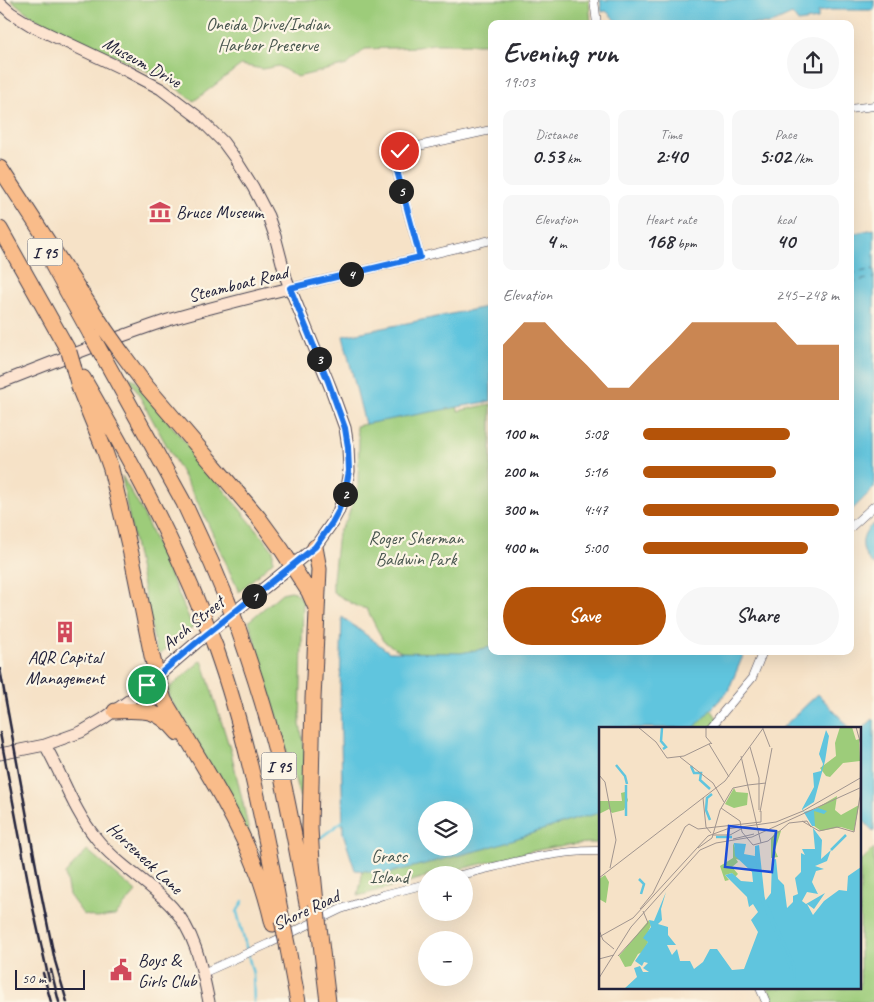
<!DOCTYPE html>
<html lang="en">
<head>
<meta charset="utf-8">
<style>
  body { margin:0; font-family:Caveat,sans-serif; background:#f7f7f7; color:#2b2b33; height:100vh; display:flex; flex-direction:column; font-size:19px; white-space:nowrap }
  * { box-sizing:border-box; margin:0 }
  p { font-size:16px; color:#7c7c81 }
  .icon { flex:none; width:28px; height:28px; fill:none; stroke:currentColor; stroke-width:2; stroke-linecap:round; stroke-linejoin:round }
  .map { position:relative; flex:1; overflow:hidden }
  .drawer { position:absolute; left:488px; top:20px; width:366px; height:635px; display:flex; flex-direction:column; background:#fff; border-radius:10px; box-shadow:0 5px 20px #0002 }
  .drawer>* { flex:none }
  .fabs { position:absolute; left:418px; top:801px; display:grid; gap:10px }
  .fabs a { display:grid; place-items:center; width:55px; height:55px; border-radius:50%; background:#fff; box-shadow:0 5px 20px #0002; font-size:25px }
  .scale { position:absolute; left:15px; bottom:12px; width:70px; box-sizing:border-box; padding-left:5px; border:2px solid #22223b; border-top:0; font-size:14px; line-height:18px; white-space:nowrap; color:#22223b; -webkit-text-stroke:4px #fcf5e5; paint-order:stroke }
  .pin { position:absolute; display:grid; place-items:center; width:42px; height:42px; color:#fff; margin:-21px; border:2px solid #fff; border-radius:50%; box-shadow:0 1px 5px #0007 }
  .km { position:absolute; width:25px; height:25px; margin:-12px; border-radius:50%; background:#222; color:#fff; font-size:14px; line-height:25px; text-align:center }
  .round { display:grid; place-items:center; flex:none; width:52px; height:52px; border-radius:26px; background:#f7f7f7 }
  .head { display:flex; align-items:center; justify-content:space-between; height:85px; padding:0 15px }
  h1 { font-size:28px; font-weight:700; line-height:38px }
  .stats { display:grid; grid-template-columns:repeat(3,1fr); gap:8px; height:85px; padding:5px 15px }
  .stats div { display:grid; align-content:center; border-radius:10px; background:#f7f7f7; text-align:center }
  .stats b { font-size:21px; font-weight:700 }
  .stats small { font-size:14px; font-weight:400 }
  .stats p { font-size:14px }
  .chart { height:140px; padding:10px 15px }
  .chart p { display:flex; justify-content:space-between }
  .chart svg { width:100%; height:90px; margin-top:5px; fill:#b45309; opacity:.7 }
  .primary-button { display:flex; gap:10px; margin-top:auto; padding:10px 15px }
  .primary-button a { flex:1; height:58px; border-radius:30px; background:#b45309; color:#fff; font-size:20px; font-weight:700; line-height:58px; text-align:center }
  .primary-button a+a { background:#f7f7f7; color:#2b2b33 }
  ul { padding:0 15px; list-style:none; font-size:16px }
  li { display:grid; grid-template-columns:80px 60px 1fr; align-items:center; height:38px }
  li i { height:12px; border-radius:6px; background:#b45309 }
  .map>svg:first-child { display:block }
</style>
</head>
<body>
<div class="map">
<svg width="874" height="1002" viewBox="0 0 874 1002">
  <rect width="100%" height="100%" fill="#fcf5e5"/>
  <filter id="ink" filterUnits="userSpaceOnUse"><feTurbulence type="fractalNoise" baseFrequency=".02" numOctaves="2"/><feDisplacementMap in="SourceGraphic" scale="10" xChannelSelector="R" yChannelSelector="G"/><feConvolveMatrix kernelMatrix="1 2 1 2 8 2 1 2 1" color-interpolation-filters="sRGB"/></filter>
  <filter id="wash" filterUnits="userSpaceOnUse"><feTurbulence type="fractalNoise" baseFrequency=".0096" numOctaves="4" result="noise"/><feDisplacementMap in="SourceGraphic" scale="20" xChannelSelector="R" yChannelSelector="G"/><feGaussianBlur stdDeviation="1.12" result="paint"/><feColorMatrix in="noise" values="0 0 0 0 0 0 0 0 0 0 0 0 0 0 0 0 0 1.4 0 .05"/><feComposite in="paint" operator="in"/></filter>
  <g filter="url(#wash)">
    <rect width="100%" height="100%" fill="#f6e2c7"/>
    <path fill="#9dcc7a" stroke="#60775a" d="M 11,0 L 589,0 L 591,24 L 491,24 L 491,44 L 433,44 L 417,47 L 365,49 L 347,65 L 297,77 L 279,66 L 262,69 L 241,65 L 194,101 L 164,79 L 34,18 Z
      M 133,378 L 273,550 L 273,561 L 239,592 L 200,506 L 130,379 Z
      M 491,404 L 491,647 L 461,654 L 403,653 L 383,641 L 367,609 L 356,606 L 333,592 L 333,579 L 338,533 L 347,519 L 358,487 L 359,440 L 356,426 L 457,405 L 458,411 Z
      M 122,476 L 142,511 L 193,627 L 160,654 L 156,650 L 127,507 Z
      M 291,591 L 295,592 L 303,601 L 300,724 L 305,752 L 304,796 L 300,797 L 249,621 L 282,593 Z
      M 202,660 L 231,752 L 245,812 L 251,843 L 169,696 L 168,689 Z
      M 709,706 L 723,727 L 722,728 L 671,728 Z
      M 600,803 L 600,843 C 567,842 533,851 501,859 C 478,865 456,870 433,875 L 426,875 L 426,877 L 358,896 L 364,865 L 422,851 L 464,848 Z
      M 874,848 L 874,1002 L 773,1002 L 768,988 L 860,988 L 860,859 L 862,860 Z
      M 87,850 L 136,892 L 115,916 L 96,918 L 83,914 L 69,895 L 65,874 Z"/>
    <path fill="#60c5de" stroke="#41748c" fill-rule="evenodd" d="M 600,0 L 874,0 L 874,10 L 830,10 L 818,12 L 818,19 L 798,22 L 792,14 L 770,24 L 620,24 L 606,11 L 602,12 Z
      M 874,229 L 874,488 L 850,512 L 850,234 Z
      M 491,306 L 491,401 L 365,424 L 343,336 Z
      M 874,524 L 874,565 C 860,555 858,533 874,524 Z
      M 342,617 L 389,652 L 461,653 L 491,647 L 491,651 L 745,651 L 728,691 L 694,728 L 600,728 L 600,813 L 576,819 L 484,849 L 389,873 L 355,870 L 343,833 L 340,692 ZM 426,810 L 464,810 L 464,848 L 426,848 Z
      M 818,694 L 848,726 L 846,728 L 782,728 Z
      M 873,719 L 874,720 L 874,830 L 873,831 L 860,817 L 860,731 Z"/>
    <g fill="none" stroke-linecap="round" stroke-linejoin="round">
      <path stroke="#60c5de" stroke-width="2.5" d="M 320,838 L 343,821
        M 243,901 L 237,912 L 253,974 L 254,1002"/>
      <path stroke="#385b74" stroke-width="1" stroke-dasharray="6 5" stroke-linecap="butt" d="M 850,274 L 874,269
        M 850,282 L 874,278"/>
    </g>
  </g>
  <g filter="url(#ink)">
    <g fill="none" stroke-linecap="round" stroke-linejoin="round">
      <g stroke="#423f50" stroke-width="9">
        <path id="street" d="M 594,0 L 597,24
          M 850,109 L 874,106
          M 420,257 L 399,180 L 395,161 L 397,156 L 400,151 L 414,147 L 491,130
          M 290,288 L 491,240
          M 850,528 L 874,506
          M 710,728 L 752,678 L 763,651
          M 461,875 C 507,864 552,850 600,851
          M 203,973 L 268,944 L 341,909 L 383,895 L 426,884
          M 760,988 L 766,1002"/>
      </g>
      <g stroke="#423f50" stroke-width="13">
        <path id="secondary" d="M 0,3 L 11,13 L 32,26 L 127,71 L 161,89 L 198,117 L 223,142 L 234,157 L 253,187 L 268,216 L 275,236 L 286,278 L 331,389 L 345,428 L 348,447 L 349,471 L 345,493 L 338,512 L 332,523 L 315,547 L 196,643 L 131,699 L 103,719 L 81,732 L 45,745 L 0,754
          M 0,383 C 55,361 111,339 168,320 C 208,308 249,298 290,288
          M 45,745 C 63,776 73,810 96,838 C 117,865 149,882 172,907 C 196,933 202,969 209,1002"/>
      </g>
      <g stroke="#423f50" stroke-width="17">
        <path id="highway" d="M 0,168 L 104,328
          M 0,229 L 69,352
          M 53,266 L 90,333
          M 121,352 L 146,386 L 170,414 L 258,517 L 282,550 L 309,592 L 316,608
          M 104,358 L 184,503 L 212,564 L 227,600
          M 74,369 L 80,390 L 104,449 L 111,469 L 132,558 L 152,656 L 157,676 L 164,700 C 197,756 234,811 258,873 C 264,889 269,907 273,924
          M 83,378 C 128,456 171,534 204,618
          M 315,547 L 319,569 L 313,699 L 310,828 L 312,862 L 316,903
          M 238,628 C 253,671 267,714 278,759 C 289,807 298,855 307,904
          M 215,646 C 247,735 264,827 282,920
          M 115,711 C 145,710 157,708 178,733
          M 320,935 L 328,1002
          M 288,949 L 298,1002"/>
      </g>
      <use href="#street" stroke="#fff" stroke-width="8"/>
      <use href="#secondary" stroke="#fde4d0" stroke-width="11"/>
      <use href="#highway" stroke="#f9bc8a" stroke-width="15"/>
      <path stroke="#22223b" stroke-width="2.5" d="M 0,669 L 40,888 L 55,961 L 67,1002
        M 0,733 L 33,908 L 49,980
        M 51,970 L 59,1002
        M 43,973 L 51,1002"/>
      <g stroke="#423f50" stroke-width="17" stroke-linecap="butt">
        <path id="highway-bridge" d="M 104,328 L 121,352
          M 90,333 L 104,358
          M 69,352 L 74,369
          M 227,600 L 238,628
          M 204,618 L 215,646
          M 316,903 L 320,935
          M 282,920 L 288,949"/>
      </g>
      <use href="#highway-bridge" stroke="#f9bc8a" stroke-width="15"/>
    </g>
  </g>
  <g fill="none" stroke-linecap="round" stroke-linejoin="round" filter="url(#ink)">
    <g stroke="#fff" stroke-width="10">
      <path id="route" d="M 147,685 L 196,643 L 315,547 L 332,523 L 338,512 L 345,493 L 349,471 L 348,447 L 345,428 L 328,381 L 290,288 L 420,257 L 396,167 C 395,160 396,156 400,151"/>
    </g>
    <use href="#route" stroke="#1a73e8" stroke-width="6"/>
  </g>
  <defs>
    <g id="museum-bare" transform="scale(1.725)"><path d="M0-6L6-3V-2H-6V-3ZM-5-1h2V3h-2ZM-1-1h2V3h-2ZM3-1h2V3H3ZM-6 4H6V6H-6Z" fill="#d1495b" stroke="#fcf5e5" stroke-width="2.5" paint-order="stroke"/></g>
    <g id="building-bare" transform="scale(1.725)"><path d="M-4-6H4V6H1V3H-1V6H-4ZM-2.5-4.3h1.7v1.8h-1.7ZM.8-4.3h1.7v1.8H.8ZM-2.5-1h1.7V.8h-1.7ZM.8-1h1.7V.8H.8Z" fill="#d1495b" stroke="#fcf5e5" stroke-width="2.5" paint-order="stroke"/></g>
    <g id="civic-bare" transform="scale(1.725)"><path d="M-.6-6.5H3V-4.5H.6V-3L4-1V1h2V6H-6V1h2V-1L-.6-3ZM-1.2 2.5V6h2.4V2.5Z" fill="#d1495b" stroke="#fcf5e5" stroke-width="2.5" paint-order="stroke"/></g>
  </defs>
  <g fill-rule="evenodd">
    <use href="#museum-bare" x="160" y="212"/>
    <use href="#building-bare" x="65" y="632"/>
    <use href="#civic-bare" x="121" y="970"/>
  </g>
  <g text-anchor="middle" stroke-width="4.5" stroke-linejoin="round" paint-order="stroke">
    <g fill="#fcf5e5" stroke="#63616e" stroke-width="1">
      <rect x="27.5" y="238.5" width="35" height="27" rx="4"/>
      <rect x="261.5" y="752.5" width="35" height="27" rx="4"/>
    </g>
    <g font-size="16" font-weight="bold" fill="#22223b">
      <text x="45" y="258">I 95</text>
      <text x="279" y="772">I 95</text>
    </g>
    <g font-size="18" fill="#47554e" stroke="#fcf5e5">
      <text x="268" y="30">Oneida Drive/Indian<tspan x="268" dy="21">Harbor Preserve</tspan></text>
      <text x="416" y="544">Roger Sherman<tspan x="416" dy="21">Baldwin Park</tspan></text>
      <text x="389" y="862">Grass<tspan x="389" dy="21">Island</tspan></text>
    </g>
    <g font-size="18" fill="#22223b" stroke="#fcf5e5">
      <text transform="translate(142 62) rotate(29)" y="6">Museum Drive</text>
      <text transform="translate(238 284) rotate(-14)" y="6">Steamboat Road</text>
      <text transform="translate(193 623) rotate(-39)" y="6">Arch Street</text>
      <text transform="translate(145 858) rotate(43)" y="6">Horseneck Lane</text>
      <text transform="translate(306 910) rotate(-25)" y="6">Shore Road</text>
    </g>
    <g font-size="18" fill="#22223b" stroke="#fcf5e5" text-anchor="start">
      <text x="176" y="218">Bruce Museum</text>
      <text x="65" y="663" text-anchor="middle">AQR Capital<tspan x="65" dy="21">Management</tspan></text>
      <text x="138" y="966">Boys &amp;<tspan x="138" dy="21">Girls Club</tspan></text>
    </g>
  </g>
  <g transform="translate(599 727)">
    <rect width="262" height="262" fill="#f6e2c7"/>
    <path d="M 241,0 L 253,0 L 257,13 L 260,12 L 261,34 L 244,36 L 231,50 L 227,49 L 221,41 L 237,29 L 236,16 ZM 135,61 L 137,65 L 149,66 L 148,78 L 135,81 L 126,77 ZM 26,65 L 29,73 L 25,83 L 13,86 L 10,82 L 0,87 L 0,74 L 23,74 L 22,66 ZM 238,69 L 236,83 L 242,88 L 260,78 L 255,104 L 242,100 L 222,104 L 215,99 L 211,85 ZM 177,104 L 182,104 L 176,123 L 179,130 L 172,131 L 172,112 ZM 134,116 L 141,133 L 137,132 L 139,135 L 133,140 L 139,147 L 136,150 L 133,146 L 126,148 L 130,153 L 126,154 L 121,139 L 134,131 ZM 6,148 L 10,155 L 7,176 L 0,172 L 0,152 ZM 50,193 L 52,198 L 47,210 L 49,215 L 45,223 L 48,223 L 39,227 L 32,239 L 26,240 L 20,229 Z" fill="#9dcc7a"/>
    <path d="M 227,3 L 230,9 L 226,34 L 215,75 L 204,82 L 205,85 L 219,81 L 228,84 L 225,87 L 215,84 L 216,99 L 213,99 L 203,82 L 215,60 L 214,46 L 222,44 L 224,37 L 220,27 ZM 214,101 L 223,113 L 222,132 L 232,123 L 228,134 L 216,139 L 225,142 L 217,144 L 213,155 L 219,167 L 208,165 L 203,174 L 207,177 L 226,166 L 215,182 L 208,177 L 214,188 L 225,174 L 240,163 L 248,164 L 249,149 L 262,140 L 262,262 L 25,262 L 38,250 L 35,241 L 41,239 L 44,245 L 50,245 L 44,241 L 49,236 L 45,235 L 43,239 L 36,234 L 49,215 L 44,211 L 52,200 L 50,193 L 55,194 L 67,165 L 62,182 L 63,193 L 59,197 L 69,200 L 69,208 L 77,218 L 68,218 L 73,228 L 78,222 L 81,234 L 91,234 L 95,242 L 104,235 L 111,222 L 118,222 L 133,243 L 145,242 L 159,205 L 152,193 L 159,185 L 154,177 L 150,180 L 148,170 L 126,148 L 133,146 L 142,154 L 154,155 L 153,145 L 136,129 L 135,116 L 147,117 L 145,127 L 156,129 L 156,119 L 160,118 L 166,174 L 172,166 L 173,133 L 177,132 L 179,152 L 185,158 L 188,181 L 194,175 L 194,169 L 199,167 L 196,151 L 202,145 L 202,126 L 206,128 L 203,122 L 216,122 Z" fill="#60c5de"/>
    <path fill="none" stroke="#60c5de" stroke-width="2.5" d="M 63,1 L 62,14 L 67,20 L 64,22M 17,38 L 26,49 L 28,57M 92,39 L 95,46 L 102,46 L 101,53 L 111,62M 27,89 L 27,58M 111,93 L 107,83 L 108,71 L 113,67M 117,110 L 133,110M 232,123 L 247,108M 157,127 L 163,168 L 195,238 L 196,262M 40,152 L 45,157 L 42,167M 162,170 L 192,241 L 192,262"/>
    <path fill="none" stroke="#a1958f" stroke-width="1" d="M 39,0 L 57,15 L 68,31 L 85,29 L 112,16M 107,0 L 107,10 L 113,17M 164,2 L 171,20M 110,17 L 130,50M 151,20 L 160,51 L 160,83M 142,29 L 162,116M 81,30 L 114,56 L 125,75M 0,48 L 6,55 L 17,113 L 11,141M 149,58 L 167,56M 104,71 L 107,100 L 112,106M 122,81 L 141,94 L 143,105 L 154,118 L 169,114 L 190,96 L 208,94 L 212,100M 161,85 L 173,21M 203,94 L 220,104 L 238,100 L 255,105 L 261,69 L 262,18 L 257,0M 113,108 L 131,108 L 142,102M 113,111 L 121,83 L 134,61 L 149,58M 134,112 L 155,107M 99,121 L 113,111M 0,151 L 126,54 L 165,0M 41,182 L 54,166 L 86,100 L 90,97 L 99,102 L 162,95 L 162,84M 0,203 L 4,213 L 15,222M 0,210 L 34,191 L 109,109 L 128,102 L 177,95 L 204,84 L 263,50M 19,229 L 49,196 L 44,184M 0,232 L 15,228M 0,251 L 32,200 L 101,123 L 117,116 L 153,110 L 263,60"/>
    <path fill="#1d4ed8" fill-opacity="0.15" stroke="#1d4ed8" stroke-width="2.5" d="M 130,99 L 177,104 L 173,145 L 126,140 Z"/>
    <rect width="262" height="262" fill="none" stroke="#22223b" stroke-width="2.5"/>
  </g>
</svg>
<div class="fabs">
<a><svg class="icon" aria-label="layers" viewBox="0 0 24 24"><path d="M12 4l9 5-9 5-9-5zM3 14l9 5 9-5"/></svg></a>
<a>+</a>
<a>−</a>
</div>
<div class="scale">50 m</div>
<div class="pin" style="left:147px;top:685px;background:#1e9e55"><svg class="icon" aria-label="arrive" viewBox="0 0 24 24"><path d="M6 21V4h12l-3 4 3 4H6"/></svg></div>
<div class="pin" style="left:400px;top:151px;background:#d93025"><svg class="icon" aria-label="check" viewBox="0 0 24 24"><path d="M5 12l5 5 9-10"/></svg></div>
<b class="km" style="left:254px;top:596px">1</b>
<b class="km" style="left:345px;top:494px">2</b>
<b class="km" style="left:319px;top:359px">3</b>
<b class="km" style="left:351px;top:274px">4</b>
<b class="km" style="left:401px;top:191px">5</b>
<section class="drawer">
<div class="head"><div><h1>Evening run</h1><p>19:03</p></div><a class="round"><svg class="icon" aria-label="share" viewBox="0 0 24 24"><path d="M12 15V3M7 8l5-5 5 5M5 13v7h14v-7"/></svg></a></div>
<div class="stats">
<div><p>Distance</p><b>0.53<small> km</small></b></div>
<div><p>Time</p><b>2:40</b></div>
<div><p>Pace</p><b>5:02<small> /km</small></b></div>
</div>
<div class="stats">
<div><p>Elevation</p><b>4<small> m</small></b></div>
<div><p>Heart rate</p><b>168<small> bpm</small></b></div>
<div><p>kcal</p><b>40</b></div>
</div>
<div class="chart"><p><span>Elevation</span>245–248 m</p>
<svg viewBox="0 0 160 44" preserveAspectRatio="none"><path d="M0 44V17L10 6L20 6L30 17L40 27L50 38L60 38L70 27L80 17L90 6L100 6L110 6L120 6L130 6L140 17L150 17L160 17V44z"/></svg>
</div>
<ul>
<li><b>100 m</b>5:08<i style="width:75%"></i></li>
<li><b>200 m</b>5:16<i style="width:68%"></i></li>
<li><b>300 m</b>4:47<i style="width:100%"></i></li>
<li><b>400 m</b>5:00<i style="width:84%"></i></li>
</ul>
<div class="primary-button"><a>Save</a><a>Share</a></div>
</section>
</div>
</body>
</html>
